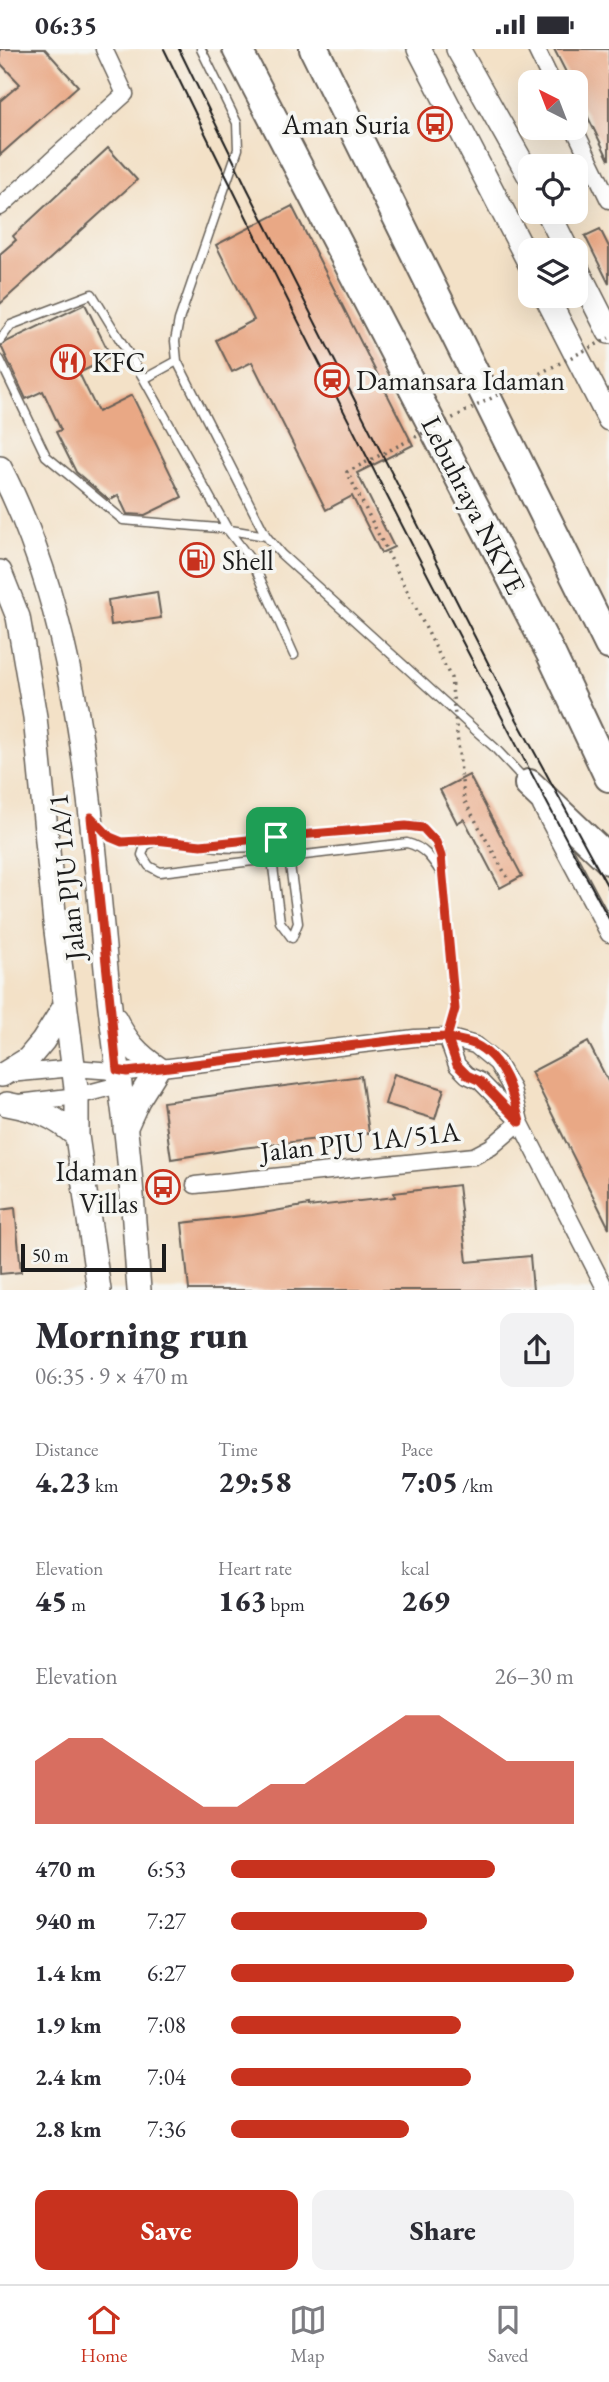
<!DOCTYPE html>
<html lang="en">
<head>
<meta charset="utf-8">
<style>
  body { margin:0; font-family:"EB Garamond",serif; background:#f2f2f3; color:#2b2b33; height:100vh; display:flex; flex-direction:column; font-size:26px; white-space:nowrap }
  * { box-sizing:border-box; margin:0 }
  p { font-size:23px; color:#7c7c81 }
  .icon { flex:none; width:38px; height:38px; fill:none; stroke:currentColor; stroke-width:2; stroke-linecap:round; stroke-linejoin:round }
  .map { position:relative; height:1241px; overflow:hidden }
  .details { display:flex; flex-direction:column; background:#fff; flex:1 }
  .details>* { flex:none }
  .needle { width:46px; rotate:318deg }
  .buttons { position:absolute; left:518px; top:21px; display:grid; gap:14px }
  .buttons a { display:grid; place-items:center; width:70px; height:70px; border-radius:14px; background:#fff; box-shadow:0 7px 28px #0002; font-size:35px }
  .scale { position:absolute; left:21px; bottom:18px; width:145px; box-sizing:border-box; padding-left:7px; border:4px solid #1c1c1c; border-top:0; font-size:19px; line-height:24px; white-space:nowrap; color:#1c1c1c; -webkit-text-stroke:5px #f6f6f2; paint-order:stroke }
  .pin { position:absolute; display:grid; place-items:center; width:60px; height:60px; color:#fff; margin:-30px; border-radius:14px; box-shadow:0 4px 10px #0006 }
  .round { display:grid; place-items:center; flex:none; width:74px; height:74px; border-radius:14px; background:#f2f2f3 }
  .summary { display:flex; align-items:center; justify-content:space-between; height:119px; padding:0 35px }
  h1 { font-size:38px; font-weight:800; line-height:52px }
  .figures { display:grid; grid-template-columns:repeat(3,1fr); gap:10px; height:119px; padding:7px 35px }
  .figures div { display:grid; align-content:center }
  .figures b { font-size:30px; font-weight:800 }
  .figures small { font-size:19px; font-weight:400 }
  .figures p { font-size:19px }
  .chart { height:196px; padding:14px 35px }
  .chart p { display:flex; justify-content:space-between }
  .chart svg { width:100%; height:126px; margin-top:7px; fill:#c8321e; opacity:.7 }
  .action { display:flex; gap:14px; margin-top:auto; padding:14px 35px }
  .action a { flex:1; height:80px; border-radius:14px; background:#c8321e; color:#fff; font-size:28px; font-weight:800; line-height:80px; text-align:center }
  .action a+a { background:#f2f2f3; color:#2b2b33 }
  ul { padding:0 35px; list-style:none; font-size:23px }
  li { display:grid; grid-template-columns:112px 84px 1fr; align-items:center; height:52px }
  li i { height:18px; border-radius:9px; background:#c8321e }
  .status { display:flex; justify-content:space-between; align-items:center; height:49px; padding:0 35px; background:#fff; direction:ltr }
  .status svg { height:19px; fill:currentColor }
  .tabs { display:flex; justify-content:space-around; align-items:center; height:98px; border-top:2px solid #e1e1e2; background:#fff; font-size:19px; color:#7c7c81 }
  .tabs a { display:grid; justify-items:center; gap:4px }
  .tabs .active { color:#c8321e }
  .map>svg:first-child { display:block }
</style>
</head>
<body>
<div class="status"><b>06:35</b><svg viewBox="0 0 49 12"><path d="M0 12V9h3v3zM5 12V6h3v6zM10 12V3h3v9zM15 12V0h3v12zM26 1h20v11H26zM47 4h2v5h-2z"/></svg></div>
<div class="map">
<svg width="609" height="1241" viewBox="0 0 609 1241">
  <rect width="100%" height="100%" fill="#f6f6f2"/>
  <filter id="ink" filterUnits="userSpaceOnUse"><feTurbulence type="fractalNoise" baseFrequency=".0143" numOctaves="2"/><feDisplacementMap in="SourceGraphic" scale="14" xChannelSelector="R" yChannelSelector="G"/><feConvolveMatrix kernelMatrix="1 2 1 2 8 2 1 2 1" color-interpolation-filters="sRGB"/></filter>
  <filter id="wash" filterUnits="userSpaceOnUse"><feTurbulence type="fractalNoise" baseFrequency=".00686" numOctaves="4" result="noise"/><feDisplacementMap in="SourceGraphic" scale="28" xChannelSelector="R" yChannelSelector="G"/><feGaussianBlur stdDeviation="1.57" result="paint"/><feColorMatrix in="noise" values="0 0 0 0 0 0 0 0 0 0 0 0 0 0 0 0 0 1.4 0 .05"/><feComposite in="paint" operator="in"/></filter>
  <g filter="url(#wash)">
    <rect width="100%" height="100%" fill="#f3e1c7"/>
    <g id="blocks">
      <path fill="#e9a885" d="M 0,0 L 45,0 L 78,37 L 0,106 L 0,52 L 20,35 L 0,14 Z
        M 554,0 L 609,0 L 609,111 L 576,44 L 576,33 L 571,33 Z
        M 108,99 L 137,131 L 0,255 L 0,205 L 16,191 L 13,187 Z
        M 292,157 L 413,396 L 357,424 L 394,498 L 381,504 L 352,447 L 326,461 L 252,313 L 232,323 L 216,291 L 254,271 L 216,196 Z
        M 600,180 L 609,198 L 609,235 L 585,187 Z
        M 85,255 L 111,308 L 79,324 L 98,363 L 132,346 L 182,448 L 145,466 L 127,465 L 118,446 L 109,451 L 76,423 L 56,383 L 61,381 L 43,342 L 26,350 L 1,297 L 8,292 Z
        M 157,543 L 161,569 L 111,576 L 108,551 Z
        M 469,726 L 522,827 L 500,839 L 464,770 L 457,774 L 440,741 Z
        M 588,993 L 609,1034 L 609,1179 L 531,1023 Z
        M 394,1025 L 444,1040 L 435,1070 L 385,1055 Z
        M 361,1027 L 369,1084 L 242,1099 L 171,1110 L 163,1053 Z
        M 458,1136 L 467,1213 L 530,1207 L 533,1241 L 189,1241 L 182,1174 L 252,1166 L 309,1156 L 309,1158 L 395,1148 L 394,1144 Z
        M 15,1159 L 21,1223 L 0,1225 L 0,1161 Z"/>
    </g>
  </g>
  <g filter="url(#ink)">
    <use href="#blocks" fill-opacity="0" stroke="#676158" stroke-width="2"/>
    <g fill="none" stroke-linecap="round" stroke-linejoin="round">
      <g stroke="#676158" stroke-width="11">
        <path id="lane" d="M 201,0 L 237,74 L 238,100 L 179,271 L 175,292 L 177,312 L 266,487 L 281,505 L 494,698 L 525,731
          M 0,291 L 11,276 L 92,245 L 144,330 L 177,312
          M 0,311 L 46,407 L 123,471 L 218,479 L 266,487
          M 144,330 L 228,481 L 253,514 L 294,606
          M 98,776 L 110,788 L 122,793 L 155,791 L 201,796 L 406,777 L 423,779 L 436,793 L 441,807 L 455,960 L 447,988
          M 152,793 L 145,797 L 142,806 L 149,817 L 160,823 L 407,794 C 424,798 432,810 441,824
          M 211,797 C 244,803 257,790 289,809 L 298,874 L 292,889 L 280,873 L 272,810 C 280,800 290,794 303,788"/>
      </g>
      <g stroke="#676158" stroke-width="19">
        <path id="street" d="M 536,0 L 552,33
          M 574,79 L 609,151
          M 0,158 L 125,45 L 104,0
          M 541,757 L 609,885
          M 447,988 L 457,1016 L 467,1026 L 480,1032 L 518,1071
          M 9,1025 L 73,1019 L 127,1023 L 415,989 L 447,988 L 475,996 L 497,1014 L 512,1040 L 520,1073 L 606,1241
          M 19,1054 L 77,1047 L 119,1036 L 124,1028
          M 195,1136 L 474,1107 L 491,1098 L 520,1073"/>
      </g>
      <g stroke="#676158" stroke-width="26">
        <path id="secondary" d="M 419,0 L 530,215
          M 458,0 L 530,128
          M 548,163 L 567,201
          M 576,218 L 609,283
          M 546,247 L 609,370
          M 0,419 C 81,575 90,758 107,930 C 112,981 120,1032 126,1083 C 132,1135 135,1188 139,1241
          M 0,523 L 18,568 L 35,668 L 55,874 L 77,1047 L 77,1087 L 99,1241
          M 115,970 C 126,992 137,1005 158,1019 L 138,1051 L 125,1080
          M 2,1026 L 28,1010 L 43,992 L 65,957
          M 7,1055 C 38,1061 53,1066 77,1087"/>
      </g>
      <g stroke="#676158" stroke-width="32">
        <path id="highway" d="M 237,0 L 551,605 L 609,728
          M 314,0 L 609,596
          M 529,735 L 609,811"/>
      </g>
      <use href="#lane" stroke="#fff" stroke-width="8"/>
      <use href="#street" stroke="#fff" stroke-width="16"/>
      <use href="#secondary" stroke="#fff" stroke-width="23"/>
      <use href="#highway" stroke="#fff" stroke-width="28"/>
      <path stroke="#1c1c1c" stroke-width="2" d="M 164,0 C 306,293 455,583 609,870
        M 179,0 L 247,139 L 517,671 L 609,840"/>
      <path stroke="#676158" stroke-width="3.5" stroke-dasharray="2 5" stroke-linecap="butt" d="M 507,828 L 464,751 L 451,629 L 347,423 L 609,289"/>
    </g>
  </g>
  <g fill="none" stroke-linecap="round" stroke-linejoin="round" filter="url(#ink)">
    <g stroke="#fff" stroke-width="14">
      <path id="route" d="M 276,788 L 201,796 L 155,791 L 122,793 L 110,788 L 91,768 L 117,1021 L 127,1023 L 415,989 L 447,988 L 457,1016 L 467,1026 L 480,1032 L 520,1073 C 513,1045 504,1009 474,995 C 466,992 456,991 447,988 L 455,960 L 441,807 L 436,793 L 423,779 L 406,777 L 276,788"/>
    </g>
    <use href="#route" stroke="#c8321e" stroke-width="9"/>
  </g>
  <defs>
    <g id="bus-ring" transform="scale(1.75)"><circle r="9.5" fill="#f6f6f2" stroke="#c8321e" stroke-width="1.5"/><path d="M-5-6H5V4H4V6H2V4H-2V6H-4V4H-5ZM-3.5-4V0h7V-4ZM-3.5 1.2v1.5H-2V1.2ZM2 1.2v1.5H3.5V1.2Z" fill="#c8321e"/></g>
    <g id="restaurant-ring" transform="scale(1.75)"><circle r="9.5" fill="#f6f6f2" stroke="#c8321e" stroke-width="1.5"/><path d="M-5-6h1v4h1v-4h1v4h1v-4h1v5L-1.5 .5V6h-2V.5L-5-1ZM5-6V6H3V1.5H1.5Q1.5-4 5-6Z" fill="#c8321e"/></g>
    <g id="station-ring" transform="scale(1.75)"><circle r="9.5" fill="#f6f6f2" stroke="#c8321e" stroke-width="1.5"/><path d="M-3-6H3Q5-6 5-4V2Q5 4 3 4L4.5 6H3L1.5 4h-3L-3 6H-4.5L-3 4Q-5 4-5 2V-4Q-5-6-3-6ZM-3.5-4v3h7v-3ZM-3.5 1v1.5H-2V1ZM2 1v1.5H3.5V1Z" fill="#c8321e"/></g>
    <g id="fuel-ring" transform="scale(1.75)"><circle r="9.5" fill="#f6f6f2" stroke="#c8321e" stroke-width="1.5"/><path d="M-5.5-6h7V0h2V4h1.3V-2.5L3-4.5l.8-.8L6-3V5H2.5V1h-1V6h-7ZM-4.2-4.7v3.2H.2V-4.7Z" fill="#c8321e"/></g>
  </defs>
  <g fill-rule="evenodd">
    <use href="#bus-ring" x="435" y="75"/>
    <use href="#restaurant-ring" x="68" y="313"/>
    <use href="#station-ring" x="332" y="331"/>
    <use href="#fuel-ring" x="197" y="511"/>
    <use href="#bus-ring" x="163" y="1138"/>
  </g>
  <g text-anchor="middle" stroke-width="7" stroke-linejoin="round" paint-order="stroke">
    <g font-size="28" fill="#1c1c1c" stroke="#f6f6f2" text-anchor="start">
      <text x="410" y="85" text-anchor="end">Aman Suria</text>
      <text x="92" y="323">KFC</text>
      <text x="356" y="341">Damansara Idaman</text>
      <text x="222" y="521">Shell</text>
      <text x="138" y="1132" text-anchor="end">Idaman<tspan x="138" dy="32">Villas</tspan></text>
    </g>
    <g font-size="28" fill="#1c1c1c" stroke="#f6f6f2">
      <text transform="translate(474 456) rotate(63)" y="10">Lebuhraya NKVE</text>
      <text transform="translate(66 828) rotate(-96)" y="10">Jalan PJU 1A/1</text>
      <text transform="translate(360 1092) rotate(-6)" y="10">Jalan PJU 1A/51A</text>
    </g>
  </g>
</svg>
<div class="buttons">
<a><svg class="needle" viewBox="-14 -14 28 28"><path d="M0-13l5 13h-10z" fill="#e53935"/><path d="M0 13l5-13h-10z" fill="#7c7c81"/></svg></a>
<a><svg class="icon" aria-label="locate" viewBox="0 0 24 24"><circle cx="12" cy="12" r="6"/><path d="M12 2v4M12 18v4M2 12h4M18 12h4"/></svg></a>
<a><svg class="icon" aria-label="layers" viewBox="0 0 24 24"><path d="M12 4l9 5-9 5-9-5zM3 14l9 5 9-5"/></svg></a>
</div>
<div class="scale">50 m</div>
<div class="pin" style="left:276px;top:788px;background:#1e9e55"><svg class="icon" aria-label="arrive" viewBox="0 0 24 24"><path d="M6 21V4h12l-3 4 3 4H6"/></svg></div>
</div>
<section class="details">
<div class="summary"><div><h1>Morning run</h1><p>06:35 · 9 × 470 m</p></div><a class="round"><svg class="icon" aria-label="share" viewBox="0 0 24 24"><path d="M12 15V3M7 8l5-5 5 5M5 13v7h14v-7"/></svg></a></div>
<div class="figures">
<div><p>Distance</p><b>4.23<small> km</small></b></div>
<div><p>Time</p><b>29:58</b></div>
<div><p>Pace</p><b>7:05<small> /km</small></b></div>
</div>
<div class="figures">
<div><p>Elevation</p><b>45<small> m</small></b></div>
<div><p>Heart rate</p><b>163<small> bpm</small></b></div>
<div><p>kcal</p><b>269</b></div>
</div>
<div class="chart"><p><span>Elevation</span>26–30 m</p>
<svg viewBox="0 0 160 44" preserveAspectRatio="none"><path d="M0 44V22L10 14L20 14L30 22L40 30L50 38L60 38L70 30L80 30L90 22L100 14L110 6L120 6L130 14L140 22L150 22L160 22V44z"/></svg>
</div>
<ul>
<li><b>470 m</b>6:53<i style="width:77%"></i></li>
<li><b>940 m</b>7:27<i style="width:57%"></i></li>
<li><b>1.4 km</b>6:27<i style="width:100%"></i></li>
<li><b>1.9 km</b>7:08<i style="width:67%"></i></li>
<li><b>2.4 km</b>7:04<i style="width:70%"></i></li>
<li><b>2.8 km</b>7:36<i style="width:52%"></i></li>
</ul>
<div class="action"><a>Save</a><a>Share</a></div>
</section>
<nav class="tabs">
<a class="active"><svg class="icon" aria-label="home" viewBox="0 0 24 24"><path d="M3 11l9-7 9 7M6 9v11h12V9"/></svg>Home</a>
<a><svg class="icon" aria-label="map" viewBox="0 0 24 24"><path d="M3 6l6-2 6 2 6-2v14l-6 2-6-2-6 2zM9 4v14M15 6v14"/></svg>Map</a>
<a><svg class="icon" aria-label="saved" viewBox="0 0 24 24"><path d="M7 4h10v16l-5-4-5 4z"/></svg>Saved</a>
</nav>
</body>
</html>
